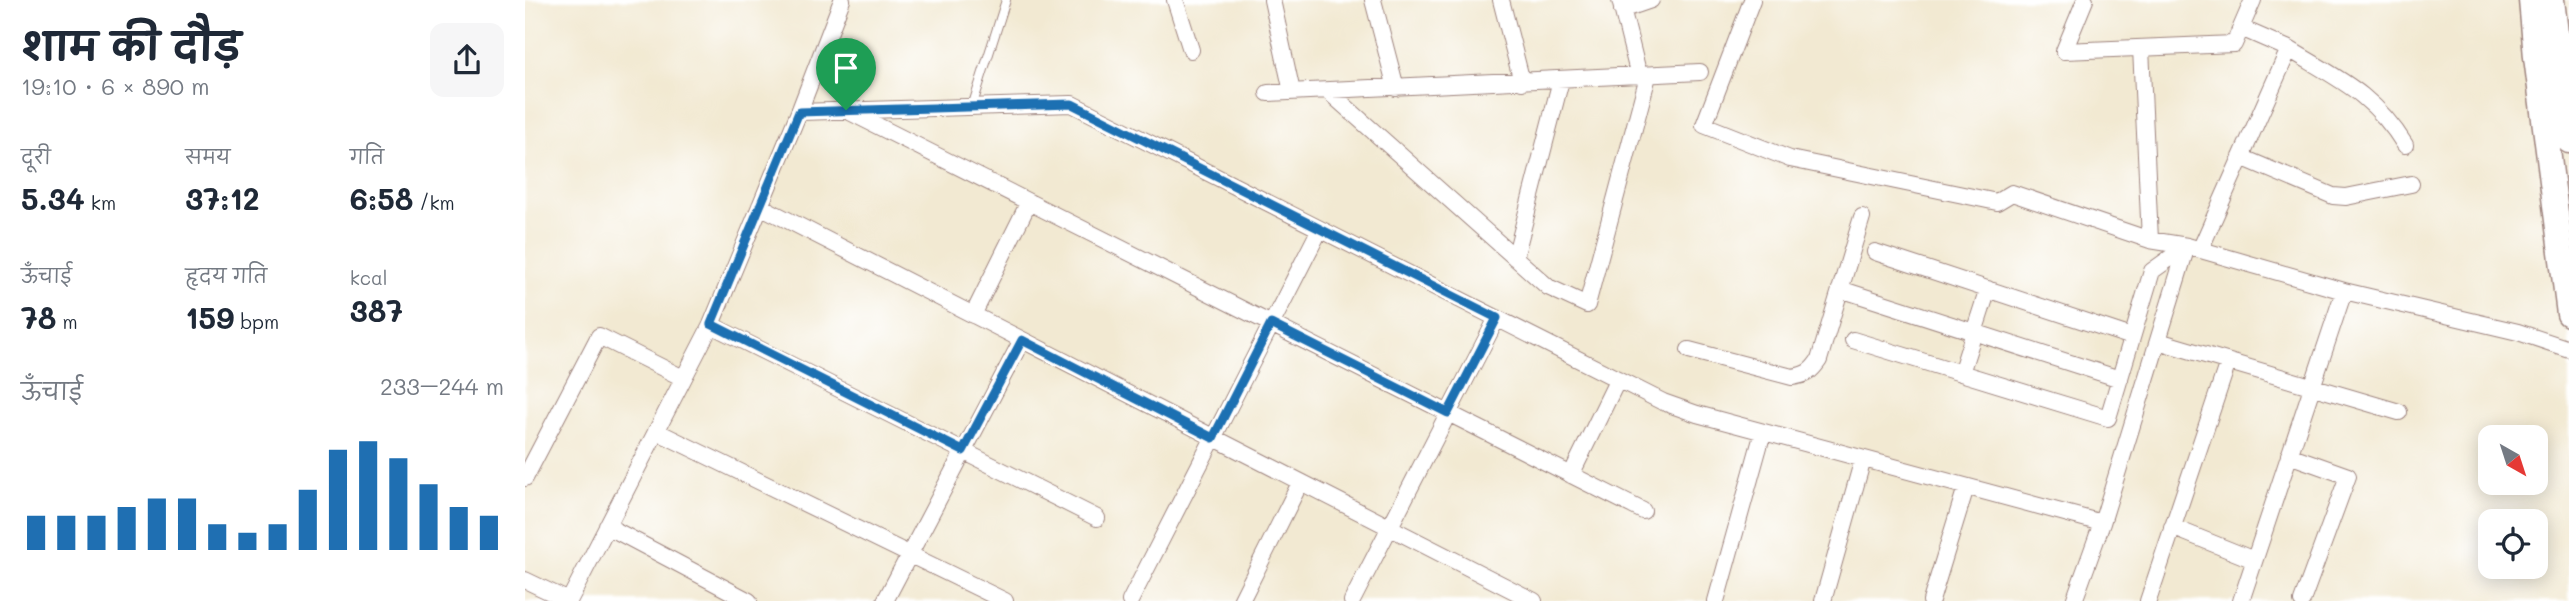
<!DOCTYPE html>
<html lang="hi">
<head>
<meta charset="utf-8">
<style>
  body { margin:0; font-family:Mali,"Playpen Sans Deva",sans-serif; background:#f6f6f7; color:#1f2937; height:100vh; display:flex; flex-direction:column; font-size:26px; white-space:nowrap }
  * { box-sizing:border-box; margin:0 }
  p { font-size:23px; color:#747a83 }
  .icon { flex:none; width:38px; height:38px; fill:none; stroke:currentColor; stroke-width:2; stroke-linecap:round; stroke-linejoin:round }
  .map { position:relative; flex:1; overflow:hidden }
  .side { display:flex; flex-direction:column; background:#fff; width:525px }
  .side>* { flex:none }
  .needle { width:46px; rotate:141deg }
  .fabs { position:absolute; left:1953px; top:425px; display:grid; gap:14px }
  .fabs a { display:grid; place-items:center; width:70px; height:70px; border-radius:14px; background:#fff; box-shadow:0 4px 18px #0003; font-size:35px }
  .pin { position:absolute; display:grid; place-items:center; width:60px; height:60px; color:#fff; margin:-72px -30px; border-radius:50% 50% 50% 0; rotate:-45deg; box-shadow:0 0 7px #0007 }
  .pin .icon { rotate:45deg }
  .round { display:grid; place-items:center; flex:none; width:74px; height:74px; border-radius:14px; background:#f6f6f7 }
  .headline { display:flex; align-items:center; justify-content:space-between; height:119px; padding:0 21px }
  h1 { font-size:38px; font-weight:700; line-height:52px }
  .figures { display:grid; grid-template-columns:repeat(3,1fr); gap:10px; height:119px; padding:7px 21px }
  .figures div { display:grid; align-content:center }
  .figures b { font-size:30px; font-weight:700 }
  .figures small { font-size:19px; font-weight:400 }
  .figures p { font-size:19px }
  .chart { height:196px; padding:14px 21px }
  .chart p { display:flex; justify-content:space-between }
  .chart svg { width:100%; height:126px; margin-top:7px; stroke:#1f6fb2; stroke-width:6 }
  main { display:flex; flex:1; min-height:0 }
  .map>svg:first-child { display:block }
</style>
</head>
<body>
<main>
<section class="side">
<div class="headline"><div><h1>शाम की दौड़</h1><p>19:10 · 6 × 890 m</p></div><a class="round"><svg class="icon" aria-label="share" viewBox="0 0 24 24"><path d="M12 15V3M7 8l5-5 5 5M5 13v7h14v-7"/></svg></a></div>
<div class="figures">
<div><p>दूरी</p><b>5.34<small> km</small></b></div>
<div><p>समय</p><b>37:12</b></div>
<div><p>गति</p><b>6:58<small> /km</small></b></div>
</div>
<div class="figures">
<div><p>ऊँचाई</p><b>78<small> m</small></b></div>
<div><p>हृदय गति</p><b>159<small> bpm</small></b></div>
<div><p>kcal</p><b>387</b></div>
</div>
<div class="chart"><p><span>ऊँचाई</span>233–244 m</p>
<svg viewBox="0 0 160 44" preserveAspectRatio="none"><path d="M5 44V32M15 44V32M25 44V32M35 44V29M45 44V26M55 44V26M65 44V35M75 44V38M85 44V35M95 44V23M105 44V9M115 44V6M125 44V12M135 44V21M145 44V29M155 44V32"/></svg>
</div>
</section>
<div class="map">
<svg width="2044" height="601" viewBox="0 0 2044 601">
  <rect width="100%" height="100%" fill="#fff"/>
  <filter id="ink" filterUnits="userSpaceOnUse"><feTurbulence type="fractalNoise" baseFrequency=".0143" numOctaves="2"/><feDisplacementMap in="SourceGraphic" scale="14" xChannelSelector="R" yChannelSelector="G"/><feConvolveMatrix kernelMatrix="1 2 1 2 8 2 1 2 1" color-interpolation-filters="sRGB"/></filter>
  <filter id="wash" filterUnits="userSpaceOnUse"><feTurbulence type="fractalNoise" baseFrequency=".00686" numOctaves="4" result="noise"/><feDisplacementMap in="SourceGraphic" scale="28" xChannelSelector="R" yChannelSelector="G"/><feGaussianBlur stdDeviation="1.57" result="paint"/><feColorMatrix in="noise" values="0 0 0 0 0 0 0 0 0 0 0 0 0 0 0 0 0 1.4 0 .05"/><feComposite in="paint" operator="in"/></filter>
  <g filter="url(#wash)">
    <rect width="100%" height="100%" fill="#f2e9d2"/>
  </g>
  <g filter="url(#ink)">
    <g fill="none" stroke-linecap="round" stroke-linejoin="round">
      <g stroke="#9e847e" stroke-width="10">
        <path id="service" d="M 447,107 L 481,0"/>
      </g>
      <g stroke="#9e847e" stroke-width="18">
        <path id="minor" d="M 650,0 L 666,50
          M 747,0 L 767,92
          M 848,0 L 871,88
          M 976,0 L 997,82
          M 1095,0 L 1114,76
          M 1227,0 L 1179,125 L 1265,159 L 1472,202 L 1487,193 L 1625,240 L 1662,246
          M 1560,0 L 1539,51 L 1709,44 L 1728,0
          M 1097,10 L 1126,0
          M 1616,48 L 1625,240
          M 1764,49 C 1813,79 1849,94 1880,145
          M 803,91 L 1023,287 L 1062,305 L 1123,76
          M 743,93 L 1175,72
          M 323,111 L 1118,511
          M 274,112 L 547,104 L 1138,402 L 1172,414 L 1577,523
          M 1716,157 L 1808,196 L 1821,197 L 1886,184
          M 235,206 L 1009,601
          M 1675,250 L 1764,49 L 1716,28
          M 1350,252 L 1607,337
          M 990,258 L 1036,80
          M 1315,289 L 1595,379
          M 448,315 L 504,202
          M 186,325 L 572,518
          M 1328,340 L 1583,418 L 1627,271 L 1662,246
          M 1633,341 L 1874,412
          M 1164,350 L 1267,377 C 1281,375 1286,372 1294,360 L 1337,217
          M 1436,373 L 1463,289
          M 131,431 L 480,601
          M 1764,455 L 1823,476 L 1777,601
          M 1046,475 L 1093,379
          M 0,478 L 74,336 L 158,378
          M 82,526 L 224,601
          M 1647,527 L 1729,560
          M 0,580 L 44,601
          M 44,601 L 186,325 L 274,112 L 317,0
          M 360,601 L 497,340
          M 605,601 L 795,229
          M 716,601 L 775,483
          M 827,601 L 972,318
          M 1191,601 L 1238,432
          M 1298,601 L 1338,459
          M 1406,601 L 1441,487
          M 1549,601 L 1577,523 L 1662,246 L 1819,291 L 1993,332 L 2044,349
          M 1623,601 L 1703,362
          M 1716,601 L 1819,291"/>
      </g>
      <g stroke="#9e847e" stroke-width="27">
        <path id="primary" d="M 2006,0 L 2011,57 L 2044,314
          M 2027,0 L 2044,141"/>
      </g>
      <use href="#service" stroke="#fff" stroke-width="8"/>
      <use href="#minor" stroke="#fff" stroke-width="16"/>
      <use href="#primary" stroke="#fff" stroke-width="24"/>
    </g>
  </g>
  <g fill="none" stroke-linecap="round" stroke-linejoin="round" filter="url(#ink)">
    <g stroke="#fff" stroke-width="14">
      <path id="route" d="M 547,104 L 972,318 L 923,413 L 746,324 L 688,438 L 497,340 L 438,451 L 186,324 L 274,112 Z"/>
    </g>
    <use href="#route" stroke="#1f6fb2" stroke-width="9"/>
  </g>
</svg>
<div class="fabs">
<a><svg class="needle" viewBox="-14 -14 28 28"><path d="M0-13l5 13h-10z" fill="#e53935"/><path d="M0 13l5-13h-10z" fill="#747a83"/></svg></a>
<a><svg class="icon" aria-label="locate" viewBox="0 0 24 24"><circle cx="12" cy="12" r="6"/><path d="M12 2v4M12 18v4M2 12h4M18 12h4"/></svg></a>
</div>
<div class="pin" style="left:321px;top:110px;background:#1e9e55"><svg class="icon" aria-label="arrive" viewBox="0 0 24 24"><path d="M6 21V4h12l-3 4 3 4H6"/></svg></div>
</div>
</main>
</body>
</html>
